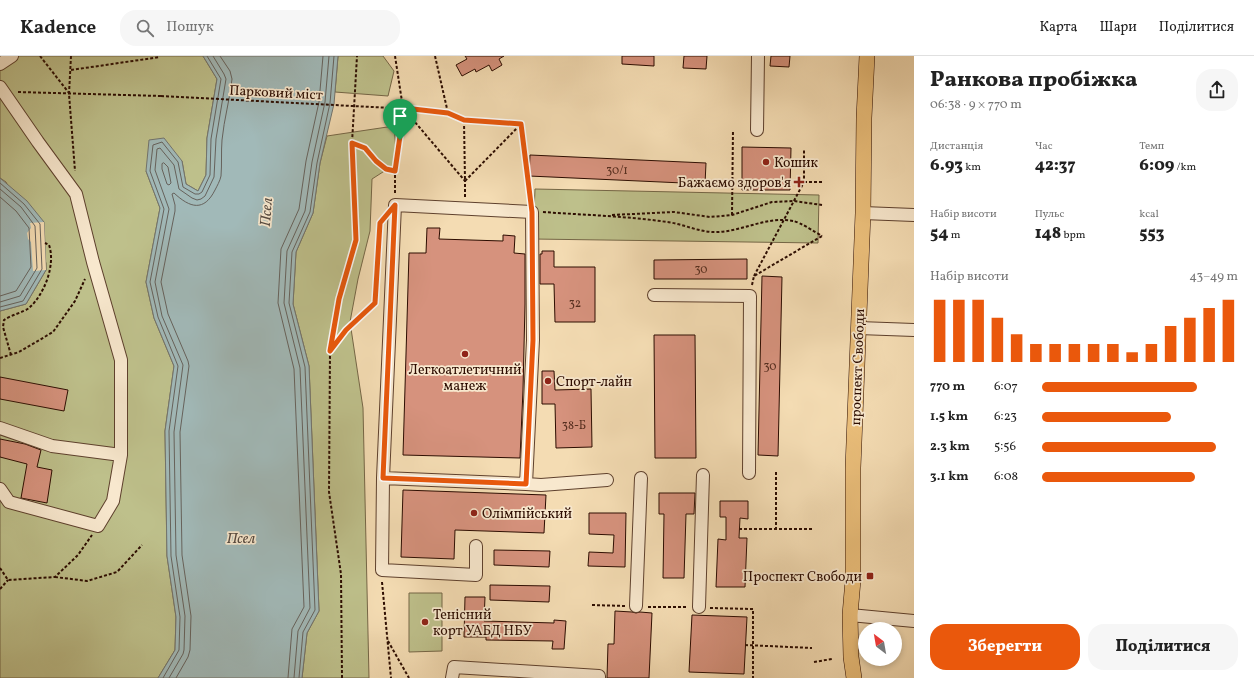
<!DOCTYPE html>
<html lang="uk">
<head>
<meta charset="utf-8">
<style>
  body { margin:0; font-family:Vollkorn,serif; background:#f6f6f6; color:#222; height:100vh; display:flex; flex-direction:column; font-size:15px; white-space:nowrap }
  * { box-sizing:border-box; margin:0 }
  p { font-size:13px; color:#767676 }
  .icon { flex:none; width:22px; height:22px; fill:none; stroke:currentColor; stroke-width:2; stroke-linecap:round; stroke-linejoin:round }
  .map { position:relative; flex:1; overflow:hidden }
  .drawer { display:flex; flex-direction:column; background:#fff; width:340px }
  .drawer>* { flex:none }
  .needle { width:26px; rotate:329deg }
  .buttons { position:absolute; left:858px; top:566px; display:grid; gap:8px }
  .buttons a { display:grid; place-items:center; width:44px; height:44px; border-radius:50%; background:#fff; box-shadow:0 2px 6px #0003; font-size:20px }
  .pin { position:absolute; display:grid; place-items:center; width:34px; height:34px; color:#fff; margin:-41px -17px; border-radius:50% 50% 50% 0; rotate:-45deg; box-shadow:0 0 4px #0007 }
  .pin .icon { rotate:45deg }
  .round { display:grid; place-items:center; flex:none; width:42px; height:42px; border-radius:16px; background:#f6f6f6 }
  .summary { display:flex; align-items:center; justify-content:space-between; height:68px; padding:0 16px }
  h1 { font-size:22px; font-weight:800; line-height:30px }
  .stats { display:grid; grid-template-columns:repeat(3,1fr); gap:6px; height:68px; padding:4px 16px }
  .stats div { display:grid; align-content:center }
  .stats b { font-size:17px; font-weight:800 }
  .stats small { font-size:11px; font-weight:400 }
  .stats p { font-size:11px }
  .chart { height:112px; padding:8px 16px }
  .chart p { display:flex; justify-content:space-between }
  .chart svg { width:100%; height:72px; margin-top:4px; stroke:#ea580c; stroke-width:6 }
  .button { display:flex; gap:8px; margin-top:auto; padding:8px 16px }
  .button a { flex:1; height:46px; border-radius:16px; background:#ea580c; color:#fff; font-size:16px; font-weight:800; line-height:46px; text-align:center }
  .button a+a { background:#f6f6f6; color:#222 }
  ul { padding:0 16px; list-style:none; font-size:13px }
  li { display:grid; grid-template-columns:64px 48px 1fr; align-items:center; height:30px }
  li i { height:10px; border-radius:5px; background:#ea580c }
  header { display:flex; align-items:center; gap:24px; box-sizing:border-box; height:56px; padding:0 20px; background:#fff; border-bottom:1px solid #e0e0e0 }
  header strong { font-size:19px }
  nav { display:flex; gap:22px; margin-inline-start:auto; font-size:14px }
  .search { width:280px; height:36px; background:#f6f6f6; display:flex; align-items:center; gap:10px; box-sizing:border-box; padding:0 14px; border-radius:16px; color:#767676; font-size:15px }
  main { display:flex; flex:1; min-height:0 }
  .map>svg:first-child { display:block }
</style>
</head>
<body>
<header>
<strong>Kadence</strong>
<div class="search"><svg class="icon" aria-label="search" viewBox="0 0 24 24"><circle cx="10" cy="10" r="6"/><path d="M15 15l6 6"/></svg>Пошук</div>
<nav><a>Карта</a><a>Шари</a><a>Поділитися</a></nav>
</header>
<main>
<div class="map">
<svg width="914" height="622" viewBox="0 0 914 622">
  <rect width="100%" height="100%" fill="#f4dcb3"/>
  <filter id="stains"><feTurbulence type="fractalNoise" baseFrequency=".005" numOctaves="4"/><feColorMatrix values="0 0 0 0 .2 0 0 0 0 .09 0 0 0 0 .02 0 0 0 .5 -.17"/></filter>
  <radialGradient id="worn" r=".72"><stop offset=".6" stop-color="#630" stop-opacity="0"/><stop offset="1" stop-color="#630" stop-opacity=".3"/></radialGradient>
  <path fill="#bec08b" stroke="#756646" d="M 0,0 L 203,0 L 217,23 L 207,82 L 206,119 L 198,135 L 186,128 L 182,105 L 146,115 L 160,152 L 146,226 L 154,262 L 174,310 L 165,375 L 167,500 L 176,561 L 175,594 L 158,622 L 0,622 L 0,255 L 26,248 L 46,214 L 46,207 L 6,126 L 0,122 Z
    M 338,0 L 383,0 L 394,15 L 388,40 L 335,36 Z
    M 394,70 L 397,107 L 372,123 L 370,175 L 358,223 L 350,266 L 363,352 L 369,622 L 302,622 L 307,577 L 319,555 L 309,310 L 293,248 L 296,196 L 313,157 L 320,107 L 327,80 Z
    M 535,133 L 819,139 L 818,187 L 533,183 Z
    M 409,537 L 442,537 L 442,595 L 409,596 Z"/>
  <path fill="#a1b9b8" stroke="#72746e" d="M 203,0 L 338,0 L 334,48 L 320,107 L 313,157 L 296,196 L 293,248 L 309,310 L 319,555 L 307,577 L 302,622 L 158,622 L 175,594 L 176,561 L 167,500 L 165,375 L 174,310 L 154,262 L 146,226 L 160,152 L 146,115 L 149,84 L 164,82 L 182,105 L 186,128 L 198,135 L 206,119 L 207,82 L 217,23 Z
    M 0,122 L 27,145 L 44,166 L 46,214 L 26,248 L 0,255 Z"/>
  <path fill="#f4dcb3" d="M 44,166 L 46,214 L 33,215 L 31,186 L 28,183 L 27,177 L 31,172 L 30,167 Z"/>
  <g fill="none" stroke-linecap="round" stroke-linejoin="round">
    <path stroke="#66625c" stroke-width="1" d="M 164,107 L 168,111 L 171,127 L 169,129 L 167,128 L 162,113 L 162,108 Z
      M 0,127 L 24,148 L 40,168 L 42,213 L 23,245 L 0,251
      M 0,133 L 21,151 L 35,170 L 37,212 L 20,240 L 0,246
      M 0,141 L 16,155 L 29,172 L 31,211 L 16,235 L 0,240
      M 163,622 L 179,594 L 180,561 L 171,500 L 169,375 L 178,310 L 158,261 L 150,226 L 164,153 L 150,115 L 153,89 L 162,86 L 178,106 L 183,131 L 195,138 L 199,138 L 202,136 L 210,119 L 211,83 L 221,23 L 207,0
      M 169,622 L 183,598 L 184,594 L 185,560 L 176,499 L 174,376 L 183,309 L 162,260 L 155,226 L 169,153 L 155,114 L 157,93 L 160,92 L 174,109 L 179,133 L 192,142 L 197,144 L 201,143 L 205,140 L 214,121 L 216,83 L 226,23 L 224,18 L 213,0
      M 176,622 L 188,601 L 190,594 L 191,560 L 182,499 L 180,376 L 189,310 L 188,305 L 168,258 L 161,226 L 175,155 L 175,149 L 172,138 L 174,137 C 190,152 204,156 215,134 C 217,130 220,125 221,120 C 222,108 221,96 222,84 C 224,63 230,43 232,23 L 230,15 L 220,0
      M 288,622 L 292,573 L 304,551 L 294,313 L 278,247 L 281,193 L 299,153 L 306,105 L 319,46 L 323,0
      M 294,622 L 298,575 L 310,552 L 300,312 L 284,247 L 287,195 L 305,155 L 312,106 L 325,46 L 329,0
      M 299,622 L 303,576 L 315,554 L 305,311 L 289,247 L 292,196 L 310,156 L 317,107 L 330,47 L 334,0"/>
  </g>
  <path fill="#d6927d" stroke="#2c0c00" d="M 465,0 L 504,0 L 499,3 L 502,9 L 492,15 L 489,9 L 476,16 L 475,13 L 462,20 L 456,9 L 467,3 Z
    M 622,0 L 654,0 L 654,10 L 622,8 Z
    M 684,0 L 707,0 L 706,13 L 683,12 Z
    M 771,0 L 790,0 L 789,11 L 770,10 Z
    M 742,91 L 791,92 L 790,134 L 742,134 Z
    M 530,99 L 706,107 L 705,128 L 529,120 Z
    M 427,172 L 440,172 L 439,183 L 503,185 L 503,179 L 515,180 L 514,197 L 525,198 L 525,248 L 523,334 L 520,402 L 403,399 L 409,197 L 426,197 Z
    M 542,195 L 554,195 L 554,211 L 595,211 L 595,266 L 555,266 L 554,228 L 540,228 L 540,198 L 542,198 Z
    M 747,203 L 747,223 L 654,223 L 654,204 Z
    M 762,220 L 782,221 L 778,400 L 758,399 Z
    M 654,279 L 695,279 L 696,402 L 655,402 Z
    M 542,315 L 554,315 L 555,334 L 591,333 L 592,391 L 556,392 L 555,348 L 542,348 Z
    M 0,321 L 68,334 L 64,355 L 0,343 Z
    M 0,383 L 25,388 L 41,394 L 37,411 L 52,414 L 47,447 L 21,442 L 27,408 L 0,401 Z
    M 403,434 L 546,439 L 544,477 L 455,474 L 454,503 L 401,501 Z
    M 659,437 L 695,437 L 694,458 L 686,458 L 684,522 L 663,522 L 664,458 L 659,458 Z
    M 720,445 L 748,445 L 748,463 L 740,462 L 739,482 L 747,482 L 745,531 L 716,531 L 718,483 L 726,484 L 726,461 L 720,461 Z
    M 589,457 L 626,457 L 625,511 L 588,510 L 589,496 L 613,497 L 614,479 L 589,478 Z
    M 494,494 L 550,495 L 549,511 L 494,509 Z
    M 490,529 L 550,530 L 549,546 L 490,544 Z
    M 465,541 L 485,541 L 484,565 L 554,567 L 554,564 L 566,565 L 564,593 L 552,593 L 553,585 L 486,584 L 486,581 L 464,581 Z
    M 615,555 L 632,556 L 636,557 L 640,556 L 652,557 L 649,622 L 607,622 L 608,588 L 614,588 Z
    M 692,559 L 747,561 L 744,618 L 689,616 Z"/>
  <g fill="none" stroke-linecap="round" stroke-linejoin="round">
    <g stroke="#5e402d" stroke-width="14">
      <path id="minor" d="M 0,8 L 12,0
        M 0,31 L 38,86 L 76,138 L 93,206 L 121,304 L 121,399 L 113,445 L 98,470 L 9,446 L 0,433
        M 757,74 L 758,0
        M 395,149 L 532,156 L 533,284 L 526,428 L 383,422 Z
        M 863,157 L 914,159
        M 654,239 L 750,240 L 749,417
        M 859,272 L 914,274
        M 0,372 L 52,390 L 121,399
        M 383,422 L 382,514 L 476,519 L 476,490
        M 526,428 L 541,429 L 607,424
        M 636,550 L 641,422
        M 699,551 L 703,419
        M 850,559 L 914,565
        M 452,622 L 454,611 L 599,620 L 599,622"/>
    </g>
    <g stroke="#2c0c00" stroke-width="16">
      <path id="major" d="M 854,622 L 851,601 L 850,559 L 853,524 L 853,412 L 863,157 L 864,62 L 867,0"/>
    </g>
    <path stroke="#2c0c00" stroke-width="2" stroke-dasharray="3 2" stroke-linecap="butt" d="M 40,0 L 69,37
      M 71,0 L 69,38 L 75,115
      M 395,0 L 403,52 L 395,115 L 395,137
      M 435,0 L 448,57
      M 71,14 L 160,1
      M 18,36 L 161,40
      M 391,52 L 403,52
      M 464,65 L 465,125 L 521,68
      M 521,68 L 530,145
      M 352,87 L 365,92 L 376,105 L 385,113 L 395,115
      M 804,126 L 824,126
      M 465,141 L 465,125 L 403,52 L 448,57 L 464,64 L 521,68
      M 543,156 C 584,159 626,160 667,166 C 684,168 700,177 718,176 C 743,175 767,160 793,165 C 800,166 815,176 822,180
      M 612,159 L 674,156 L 710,161 L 732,159 L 772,146 L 794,145 L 822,149
      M 732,159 L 733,74
      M 754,220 L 804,126 L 804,93
      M 752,229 L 754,220 L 822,180
      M 331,294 L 347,274 L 375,247 L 380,167 L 382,165
      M 11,299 L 3,271 L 4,264 C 11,259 24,256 29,252 C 44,239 56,209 49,189 L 45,187
      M 0,302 L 19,296 L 53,276 L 75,245 L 85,223
      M 739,473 L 814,473
      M 776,474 L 776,415
      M 0,512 L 8,524 L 55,521 L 78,499 L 92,479
      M 55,521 L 87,525 L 117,516 L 142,489
      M 382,526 L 391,622
      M 0,533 L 8,524
      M 592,549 L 625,550
      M 648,551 L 687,551
      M 710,552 L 753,553 L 753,622
      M 388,585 L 409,622
      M 745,589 L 812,592
      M 814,606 L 832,603
      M 342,622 L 341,518 L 329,436 L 330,295 L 339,243 L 356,184 L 352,87 L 357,0"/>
    <use href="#minor" stroke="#f8e8ce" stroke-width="12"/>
    <use href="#major" stroke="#eabe7a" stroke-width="15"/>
    <path stroke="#2c0c00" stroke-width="2" stroke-dasharray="3 2" stroke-linecap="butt" d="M 161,40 L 391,52"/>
  </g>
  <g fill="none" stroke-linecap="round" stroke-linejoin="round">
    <g stroke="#fff" stroke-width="8">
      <path id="route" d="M 404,52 L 448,57 L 464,64 L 521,68 L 532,156 L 533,284 L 526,428 L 383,422 L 395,149 L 380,167 L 375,247 L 346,274 L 330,295 L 339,243 L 356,184 L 352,87 L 365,92 L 376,105 L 386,113 L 395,115 Z"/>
    </g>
    <use href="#route" stroke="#ea580c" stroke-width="5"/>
  </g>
  <g fill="#8f2418" stroke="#f8e8ce" stroke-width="1.5">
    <circle cx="766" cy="106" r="4"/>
    <path d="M797 120h4v4h4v4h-4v4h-4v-4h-4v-4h4z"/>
    <circle cx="465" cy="298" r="4"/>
    <circle cx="548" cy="325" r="4"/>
    <circle cx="474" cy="457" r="4"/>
    <rect x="866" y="516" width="8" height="8" rx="2"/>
    <circle cx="425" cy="566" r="4"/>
  </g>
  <g text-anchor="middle" stroke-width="3.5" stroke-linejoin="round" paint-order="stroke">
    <g font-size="12" fill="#562e1f">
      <text x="617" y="118">30/1</text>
      <text x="701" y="217">30</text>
      <text x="575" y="251">32</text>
      <text x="770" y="314">30</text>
      <text x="574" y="373">38-Б</text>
    </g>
    <g font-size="14" fill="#2c0c00" stroke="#f8e8ce">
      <text transform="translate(276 36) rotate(3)" y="5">Парковий міст</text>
      <text transform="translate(857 311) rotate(-88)" y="5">проспект Свободи</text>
    </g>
    <g font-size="14" fill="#2c0c00" stroke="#f8e8ce" text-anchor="start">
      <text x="774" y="111">Кошик</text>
      <text x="791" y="131" text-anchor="end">Бажаємо здоров'я</text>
      <text x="465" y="318" text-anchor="middle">Легкоатлетичний<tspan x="465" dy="16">манеж</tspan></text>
      <text x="556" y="330">Спорт-лайн</text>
      <text x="482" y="462">Олімпійський</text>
      <text x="862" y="525" text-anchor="end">Проспект Свободи</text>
      <text x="433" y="563">Тенісний<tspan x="433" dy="16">корт УАБД НБУ</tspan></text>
    </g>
    <g font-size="15" font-style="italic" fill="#554940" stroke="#f8e8ce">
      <text transform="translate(266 156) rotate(-85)" y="5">Псел</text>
      <text x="241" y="487">Псел</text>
    </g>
  </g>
  <rect width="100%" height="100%" filter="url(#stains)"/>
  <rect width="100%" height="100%" fill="url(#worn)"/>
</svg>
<div class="buttons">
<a><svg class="needle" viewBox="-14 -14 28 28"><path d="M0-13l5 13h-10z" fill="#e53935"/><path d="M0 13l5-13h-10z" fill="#767676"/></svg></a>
</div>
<div class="pin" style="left:400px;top:84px;background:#1e9e55"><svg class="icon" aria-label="arrive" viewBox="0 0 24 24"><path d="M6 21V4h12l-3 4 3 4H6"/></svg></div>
</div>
<section class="drawer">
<div class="summary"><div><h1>Ранкова пробіжка</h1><p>06:38 · 9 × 770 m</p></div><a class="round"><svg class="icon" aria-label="share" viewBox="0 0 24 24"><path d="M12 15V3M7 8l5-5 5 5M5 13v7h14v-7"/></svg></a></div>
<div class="stats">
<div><p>Дистанція</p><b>6.93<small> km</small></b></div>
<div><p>Час</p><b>42:37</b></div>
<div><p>Темп</p><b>6:09<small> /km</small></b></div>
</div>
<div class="stats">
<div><p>Набір висоти</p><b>54<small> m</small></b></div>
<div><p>Пульс</p><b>148<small> bpm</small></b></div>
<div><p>kcal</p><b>553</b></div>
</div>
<div class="chart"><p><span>Набір висоти</span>43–49 m</p>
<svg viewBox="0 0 160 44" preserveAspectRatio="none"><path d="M5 44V6M15 44V6M25 44V6M35 44V17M45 44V27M55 44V33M65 44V33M75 44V33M85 44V33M95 44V33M105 44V38M115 44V33M125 44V22M135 44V17M145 44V11M155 44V6"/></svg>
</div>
<ul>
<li><b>770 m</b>6:07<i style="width:79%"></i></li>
<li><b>1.5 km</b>6:23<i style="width:66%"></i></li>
<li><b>2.3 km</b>5:56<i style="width:89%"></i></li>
<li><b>3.1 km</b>6:08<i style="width:78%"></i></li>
</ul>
<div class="button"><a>Зберегти</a><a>Поділитися</a></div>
</section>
</main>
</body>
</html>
